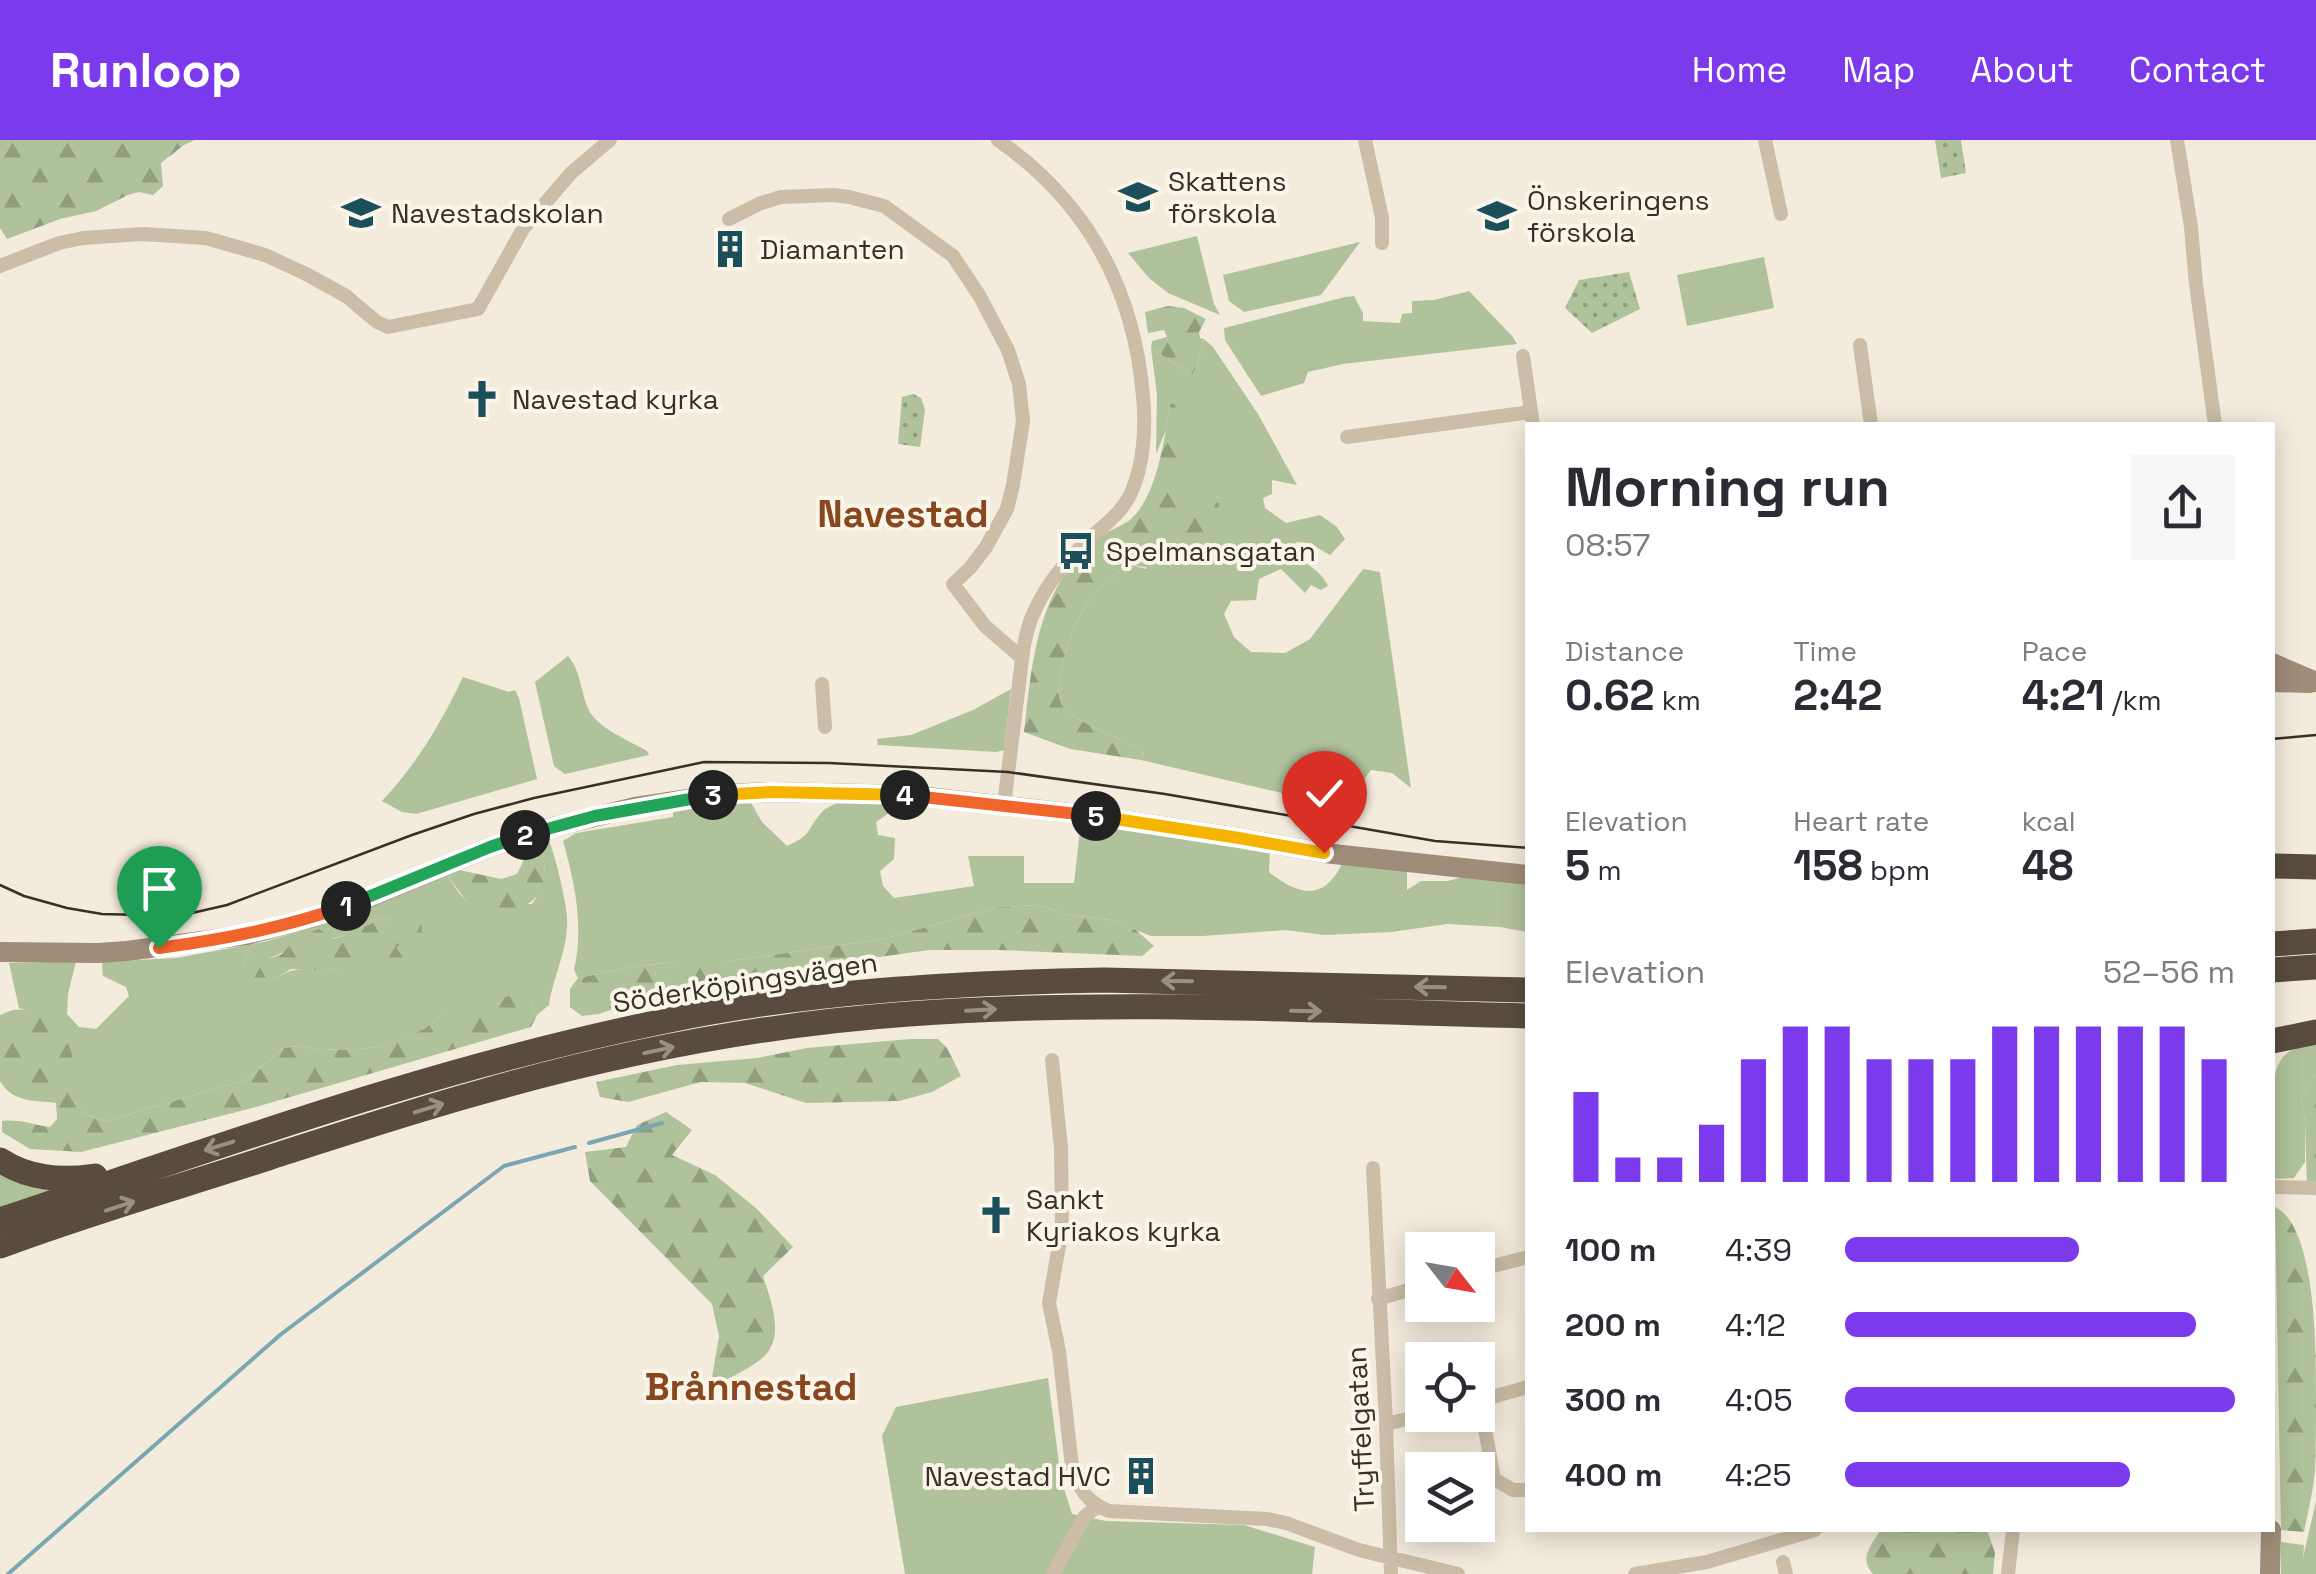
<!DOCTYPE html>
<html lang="en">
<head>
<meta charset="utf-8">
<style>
  body { margin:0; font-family:"Space Grotesk",sans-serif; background:#f7f7f7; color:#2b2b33; height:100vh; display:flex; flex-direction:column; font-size:38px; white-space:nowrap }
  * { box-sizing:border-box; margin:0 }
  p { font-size:32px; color:#7c7c81 }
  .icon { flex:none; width:55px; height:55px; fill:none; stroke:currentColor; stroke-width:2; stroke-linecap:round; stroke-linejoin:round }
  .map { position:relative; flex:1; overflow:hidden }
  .details { position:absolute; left:1525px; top:282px; width:750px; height:1110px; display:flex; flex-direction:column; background:#fff; border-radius:0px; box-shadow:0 5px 25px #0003 }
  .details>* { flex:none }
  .needle { width:65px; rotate:121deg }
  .controls { position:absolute; left:1405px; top:1092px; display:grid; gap:20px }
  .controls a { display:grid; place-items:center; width:90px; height:90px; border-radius:0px; background:#fff; box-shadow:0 5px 25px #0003; font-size:50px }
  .pin { position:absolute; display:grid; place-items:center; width:85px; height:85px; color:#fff; margin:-102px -42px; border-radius:50% 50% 50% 0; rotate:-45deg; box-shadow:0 0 10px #0007 }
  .pin .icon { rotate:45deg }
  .km { position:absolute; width:50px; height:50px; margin:-25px; border-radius:50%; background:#222; color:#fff; font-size:28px; line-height:50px; text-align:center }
  .round { display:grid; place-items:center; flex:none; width:105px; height:105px; border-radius:0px; background:#f7f7f7 }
  .headline { display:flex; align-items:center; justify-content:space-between; height:170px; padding:0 40px }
  h1 { font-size:55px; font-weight:600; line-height:75px }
  .stats { display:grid; grid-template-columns:repeat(3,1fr); gap:15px; height:170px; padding:10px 40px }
  .stats div { display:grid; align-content:center }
  .stats b { font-size:42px; font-weight:600 }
  .stats small { font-size:28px; font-weight:400 }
  .stats p { font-size:28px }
  .chart { height:280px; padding:20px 40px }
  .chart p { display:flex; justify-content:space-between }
  .chart svg { width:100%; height:180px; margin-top:10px; stroke:#7c3aed; stroke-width:6 }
  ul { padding:0 40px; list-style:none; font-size:32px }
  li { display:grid; grid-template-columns:160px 120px 1fr; align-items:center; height:75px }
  li i { height:25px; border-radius:12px; background:#7c3aed }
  header { display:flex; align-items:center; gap:60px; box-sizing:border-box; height:140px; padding:0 50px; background:#7c3aed; color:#fff }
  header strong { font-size:48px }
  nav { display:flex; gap:55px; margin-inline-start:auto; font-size:35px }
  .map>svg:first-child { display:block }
</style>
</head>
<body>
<header>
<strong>Runloop</strong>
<nav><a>Home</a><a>Map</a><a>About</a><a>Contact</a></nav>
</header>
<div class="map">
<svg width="2316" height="1434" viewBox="0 0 2316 1434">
  <defs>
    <pattern id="forest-firs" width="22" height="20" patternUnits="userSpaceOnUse" patternTransform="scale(2.5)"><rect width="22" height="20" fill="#b0c29b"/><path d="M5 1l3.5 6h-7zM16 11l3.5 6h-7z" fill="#909e7e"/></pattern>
    <pattern id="park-dots" width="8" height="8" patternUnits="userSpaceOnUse" patternTransform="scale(2.5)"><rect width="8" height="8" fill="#b0c29b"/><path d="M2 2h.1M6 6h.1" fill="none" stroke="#909e7e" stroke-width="1.8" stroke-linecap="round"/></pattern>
  </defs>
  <rect width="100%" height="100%" fill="#f3ebdc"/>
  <path fill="#b0c29b" d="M 1197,96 L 1214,164 L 1220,175 L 1168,153 L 1149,138 L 1128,113 Z
    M 1360,102 L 1321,155 L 1244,172 L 1229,161 L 1223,135 Z
    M 1764,117 L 1774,168 L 1687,186 L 1677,135 Z
    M 1469,151 L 1512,196 L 1517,204 L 1343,224 L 1308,232 L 1304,243 L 1261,256 L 1225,200 L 1224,188 L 1345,157 L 1354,156 L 1363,173 L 1363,181 L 1400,183 L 1402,174 L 1412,173 L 1412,161 L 1434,160 Z
    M 1204,199 L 1213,207 L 1258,274 L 1297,345 L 1272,340 L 1272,354 L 1263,358 L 1265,368 L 1286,383 L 1320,375 L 1337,387 L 1345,399 L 1330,415 L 1309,403 L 1296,402 L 1292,409 C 1302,424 1321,429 1328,446 L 1321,450 L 1311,445 L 1305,453 L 1281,429 L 1259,439 L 1256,460 L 1231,461 L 1224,474 L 1234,497 L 1251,512 L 1285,513 L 1310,499 L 1363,429 L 1380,432 L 1411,648 L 1392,633 L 1371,630 L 1362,642 L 1358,671 L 1141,620 L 1144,614 C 1121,593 1084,590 1063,566 C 1049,551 1073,485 1084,469 C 1095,452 1113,436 1128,424 L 1146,429 L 1195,358 L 1181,360 L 1173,351 L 1170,264 L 1166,290 L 1156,314 L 1157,254 L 1151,208 L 1192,235 L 1197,227 Z
    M 568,516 C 583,533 580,558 592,575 C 604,591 630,601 647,611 L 649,615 L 565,634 L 554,626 L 535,542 Z
    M 463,537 L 509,552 L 515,550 L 519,558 L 537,639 L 416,674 L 402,672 L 382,661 C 417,624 441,583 463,537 Z
    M 1011,549 L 1004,610 L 996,612 L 878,605 L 877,599 L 911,595 L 973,570 Z
    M 750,661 L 762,682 L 787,706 C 813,694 805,692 821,673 C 836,656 869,663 890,663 L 889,673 L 876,682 L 878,695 L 895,698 L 894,719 L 880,731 L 883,746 L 894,758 L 974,746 L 968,716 L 1024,716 L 1024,743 L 1074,743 L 1081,682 L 1270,709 L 1269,732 C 1299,756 1324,761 1342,724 L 1407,730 L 1407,750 L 1421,741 L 1448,741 L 1463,737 L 1527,744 L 1527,792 L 1500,787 L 1447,784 L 1392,792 L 1324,795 L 1286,790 L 1203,796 L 1151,796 L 1110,780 L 1069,775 L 1038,765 L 999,767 L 883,799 L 724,822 L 676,822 L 636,826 L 578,838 L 574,830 C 584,786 575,744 563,701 L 576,693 L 673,677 L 673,669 Z
    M 548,698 C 555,714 566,760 567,778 C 569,807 553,837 549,865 L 537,875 L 529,859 L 446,873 L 424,889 L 387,906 L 359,909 L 320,910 L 299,906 L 283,908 L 249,939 L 106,981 C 85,976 78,969 66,951 C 77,911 57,880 19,868 L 9,823 L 76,821 L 68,854 L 67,874 L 79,887 L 96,889 L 129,856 L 126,847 L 103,836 L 102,822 L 176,818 L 253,804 L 242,827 L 276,838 C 305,820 322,834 353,828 C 369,826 381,816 395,807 L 392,781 L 383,778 L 364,787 L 352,786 L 343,796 L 305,804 L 269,818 L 264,810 L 264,802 L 344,778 L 447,735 L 459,753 L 471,766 L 532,764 C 547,743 547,726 540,701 Z
    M 2316,903 L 2316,932 L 2301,958 L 2305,981 L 2305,1022 L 2294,1038 L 2275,1039 C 2274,1011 2266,941 2281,920 C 2288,908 2303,906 2316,903 Z
    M 0,1028 L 61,1047 L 0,1068 Z
    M 1048,1238 L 1061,1339 L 1072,1374 L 1106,1381 L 1244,1385 L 1315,1407 L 1312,1434 L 905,1434 L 882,1296 L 896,1267 Z
    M 2316,1361 L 2316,1434 L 2281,1434 L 2281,1402 L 2304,1405 L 2303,1418 Z"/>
  <path fill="url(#forest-firs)" d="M 0,0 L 195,0 L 184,5 L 161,23 L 163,46 L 153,55 L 139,52 L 128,55 L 96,71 L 60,79 L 7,99 L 0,88 Z
    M 1168,166 L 1184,168 L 1206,179 L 1199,192 L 1200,198 L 1204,199 L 1197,227 L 1192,235 L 1151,208 L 1152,201 L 1167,197 L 1164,190 L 1148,193 L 1145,172 Z
    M 1183,263 L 1173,351 L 1181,359 L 1195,358 L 1219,363 L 1217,386 L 1206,402 L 1187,420 L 1165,431 L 1128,424 C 1113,436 1095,452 1084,469 C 1073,485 1049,551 1063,566 C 1084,590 1121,593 1144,614 L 1141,620 L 1070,609 L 1024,592 C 1031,532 1035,468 1076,419 C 1084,410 1096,401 1105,394 C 1113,388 1125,385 1132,378 C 1157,355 1165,297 1170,264 Z
    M 540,701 C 557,758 526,779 473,770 L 447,735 L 459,730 L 501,739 L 517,734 L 531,705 Z
    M 1038,765 L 1069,775 L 1110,780 L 1136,790 L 1154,806 L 1142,816 L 999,810 L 929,810 L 723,839 L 648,857 L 599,874 L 582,876 L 570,867 L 570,849 L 578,838 L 636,826 L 676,822 L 724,822 L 883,799 L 999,767 Z
    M 405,776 L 422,785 L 421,799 L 396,807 L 404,819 L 401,829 L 387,833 L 367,825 L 348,830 L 291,829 L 276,838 L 248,837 L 242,827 L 253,804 L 264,802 L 264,810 L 270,818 L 282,814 L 290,805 L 304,804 L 309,793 L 319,789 L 333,799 L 343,796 L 352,786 L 364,787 L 383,778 L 392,781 Z
    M 516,854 L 529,859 L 537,875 L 531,887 L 256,967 L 81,1012 L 30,1009 L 2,992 L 2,981 C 20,979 33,985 50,987 L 57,979 L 56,963 C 34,960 13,963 0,941 L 0,875 C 8,872 15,868 23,870 C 38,872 67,895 71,911 C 75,923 69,939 67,951 C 77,968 86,977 106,981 L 249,939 L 283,908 L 299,906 L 320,910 L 359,909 L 386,906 L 424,889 L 446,873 Z
    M 910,899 L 938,899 L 947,908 L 961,936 L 932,952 L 899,961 L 806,963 L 745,943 L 701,942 L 628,962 L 600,957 L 596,942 L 677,925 L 757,918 L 807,908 Z
    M 2316,932 L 2316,1056 L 2307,1046 L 2305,981 L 2301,958 Z
    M 666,972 L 692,990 L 672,1015 L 715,1035 L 756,1068 L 793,1107 L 763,1136 C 771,1161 787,1200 760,1220 C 746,1231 726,1239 710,1249 L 719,1196 L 712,1164 L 590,1041 L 585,1012 L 626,1007 L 637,985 Z
    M 2275,1067 C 2316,1086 2316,1209 2316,1254 C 2316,1279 2316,1306 2315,1331 C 2313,1352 2308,1372 2304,1392 L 2281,1390 Z
    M 1886,1390 L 1987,1390 L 1995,1413 L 1993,1434 L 1873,1434 C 1859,1418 1870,1407 1880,1391 Z"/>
  <path fill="url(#park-dots)" d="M 1935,0 L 1961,0 L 1966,33 L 1941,38 Z
    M 1629,132 L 1640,169 L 1592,193 L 1565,168 L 1579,140 Z
    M 913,254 L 921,258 L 925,270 L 920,307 L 898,304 L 902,257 Z"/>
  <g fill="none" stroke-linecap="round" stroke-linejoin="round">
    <path stroke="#7aa7b1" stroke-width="4" d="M 589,1003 L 662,983
      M 8,1434 L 280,1195 L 504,1026 L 575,1007"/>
    <path stroke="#cbbda7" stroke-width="14" d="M 998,0 C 1087,62 1134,149 1143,256 C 1146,287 1144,324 1131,353 C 1123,371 1105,385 1090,398 C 1068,419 1048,441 1035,470 C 1024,492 1022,519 1019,544 C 1014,584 1009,625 1004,665
      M 1365,0 L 1382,78 L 1382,103
      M 1765,0 L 1781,74
      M 2177,0 L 2191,87 L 2196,144 L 2215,285
      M 729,79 L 761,63 L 781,57 L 833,55 L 849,57 L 884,66 L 953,116 L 979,155 L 1008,210 L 1019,244 L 1023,281 L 1013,345 L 1007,369 L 986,407 L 970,428 L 953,444 L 985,486 L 1022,518
      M 0,126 L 59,103 L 83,98 L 142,94 L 206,98 L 265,115 L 306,134 L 346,156 L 377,182 L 388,187 L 478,169 L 523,89 L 571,33 L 610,0
      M 1860,205 L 1871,285
      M 1523,216 L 1533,285
      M 1347,297 L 1531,272
      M 822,544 L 825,587
      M 1052,920 L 1061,1008 L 1062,1088 L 1049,1163 L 1059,1211 L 1072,1326 C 1077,1347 1087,1363 1109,1371 L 1267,1379 L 1286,1383 L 1359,1410 L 1458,1434
      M 1373,1028 L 1386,1284 L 1391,1434
      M 2272,1047 L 2316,1048
      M 1478,1130 L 1528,1117
      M 1378,1159 L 1422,1146
      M 1478,1261 L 1528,1247
      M 1480,1261 L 1494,1339 L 1513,1350 L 1528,1350
      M 1386,1284 L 1424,1275
      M 1783,1422 L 1786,1434
      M 1053,1434 L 1085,1376 L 1097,1367
      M 1635,1434 L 1707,1422 L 1815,1390
      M 2008,1434 L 2013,1390"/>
    <path stroke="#9f8c79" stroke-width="20" d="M 2272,523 L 2316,542
      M 2272,542 L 2310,543
      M 0,812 L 98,813 L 127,811 L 247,795 L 310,778 L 358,762 L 490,707 L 541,690 L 635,667 L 722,654 L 773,652 L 910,655 L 1096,676 L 1239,698 L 1324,713 L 1528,735
      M 2270,1434 L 2271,1390"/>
    <path stroke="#594b3f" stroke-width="25" d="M 2272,726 L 2316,727
      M 2272,804 L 2316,801
      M 2272,830 L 2316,827
      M 2272,901 L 2316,892
      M 0,1020 C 29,1039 61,1041 95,1036
      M 0,1080 C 218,1007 434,928 660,882 C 806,851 955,843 1104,840 L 1528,850
      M 0,1106 C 88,1073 179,1047 268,1018 C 340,995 412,971 485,951 C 622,912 766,884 909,874 C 1115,859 1321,871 1528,876"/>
    <path stroke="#382f28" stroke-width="2.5" d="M 2272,599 L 2316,595
      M 0,745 L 24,756 L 67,768 L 102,774 L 144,775 L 192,773 L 227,765 L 412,695 L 474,674 L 534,658 L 704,622 L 829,623 L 1008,632 L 1165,654 L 1435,701 L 1528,708"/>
  </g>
  <defs><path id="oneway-shaft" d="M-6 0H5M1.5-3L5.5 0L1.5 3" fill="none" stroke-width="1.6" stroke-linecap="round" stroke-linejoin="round" transform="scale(2.5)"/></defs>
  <g stroke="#998f83">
    <use href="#oneway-shaft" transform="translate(1177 841) rotate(-179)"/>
    <use href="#oneway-shaft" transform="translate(1430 847) rotate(-179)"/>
    <use href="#oneway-shaft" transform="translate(981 870) rotate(-3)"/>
    <use href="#oneway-shaft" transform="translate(1306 871) rotate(1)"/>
    <use href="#oneway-shaft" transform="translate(659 910) rotate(-12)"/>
    <use href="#oneway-shaft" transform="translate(429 968) rotate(-17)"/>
    <use href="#oneway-shaft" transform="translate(219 1006) rotate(163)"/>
    <use href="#oneway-shaft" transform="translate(120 1066) rotate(-18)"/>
  </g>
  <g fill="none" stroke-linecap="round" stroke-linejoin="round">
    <g stroke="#fff" stroke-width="20">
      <path id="split-1" d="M 159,808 C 226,799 282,788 346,766"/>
    </g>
    <g stroke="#fff" stroke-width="20">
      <path id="split-2" d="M 346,766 L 490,707 L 525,695"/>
    </g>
    <g stroke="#fff" stroke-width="20">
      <path id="split-3" d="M 525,695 L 595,676 L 713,655"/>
    </g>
    <g stroke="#fff" stroke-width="20">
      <path id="split-4" d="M 713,655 L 772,652 L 905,655"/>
    </g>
    <g stroke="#fff" stroke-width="20">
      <path id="split-5" d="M 905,655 L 1096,676"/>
    </g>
    <g stroke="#fff" stroke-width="20">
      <path id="split-6" d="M 1096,676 L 1239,698 L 1324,713"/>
    </g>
    <use href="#split-1" stroke="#f0652b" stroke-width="12"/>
    <use href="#split-2" stroke="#22a559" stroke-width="12"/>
    <use href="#split-3" stroke="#22a559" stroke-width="12"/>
    <use href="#split-4" stroke="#f5b400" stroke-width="12"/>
    <use href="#split-5" stroke="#f0652b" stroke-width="12"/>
    <use href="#split-6" stroke="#f5b400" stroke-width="12"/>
  </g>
  <defs>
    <g id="school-bare" transform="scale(3)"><path d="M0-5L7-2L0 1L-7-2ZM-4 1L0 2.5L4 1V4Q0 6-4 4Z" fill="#1c4e5b" stroke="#faf5e9" stroke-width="2.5" paint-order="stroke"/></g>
    <g id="building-bare" transform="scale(3)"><path d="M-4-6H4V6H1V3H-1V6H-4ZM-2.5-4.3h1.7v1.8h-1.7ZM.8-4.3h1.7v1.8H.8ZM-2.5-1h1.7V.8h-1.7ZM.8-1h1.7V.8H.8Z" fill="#1c4e5b" stroke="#faf5e9" stroke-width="2.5" paint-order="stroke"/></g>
    <g id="church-bare" transform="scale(3)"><path d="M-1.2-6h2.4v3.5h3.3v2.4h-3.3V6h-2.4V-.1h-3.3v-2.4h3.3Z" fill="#1c4e5b" stroke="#faf5e9" stroke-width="2.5" paint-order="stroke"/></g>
    <g id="bus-bare" transform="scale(3)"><path d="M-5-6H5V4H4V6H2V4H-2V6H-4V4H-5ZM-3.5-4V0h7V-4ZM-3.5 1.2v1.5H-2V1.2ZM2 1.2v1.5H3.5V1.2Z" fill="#1c4e5b" stroke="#faf5e9" stroke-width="2.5" paint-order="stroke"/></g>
  </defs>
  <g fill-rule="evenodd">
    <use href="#school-bare" x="1138" y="57"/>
    <use href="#school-bare" x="361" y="73"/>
    <use href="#school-bare" x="1497" y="76"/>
    <use href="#building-bare" x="730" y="109"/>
    <use href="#church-bare" x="482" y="259"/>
    <use href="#bus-bare" x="1076" y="411"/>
    <use href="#church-bare" x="996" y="1075"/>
    <use href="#building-bare" x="1141" y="1336"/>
  </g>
  <g text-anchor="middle" stroke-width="8" stroke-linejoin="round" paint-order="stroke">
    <g font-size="28" fill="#382f28" stroke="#faf5e9" text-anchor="start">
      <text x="1168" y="51">Skattens<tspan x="1168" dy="32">förskola</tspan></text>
      <text x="1527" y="70">Önskeringens<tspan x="1527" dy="32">förskola</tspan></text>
      <text x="391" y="83">Navestadskolan</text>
      <text x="760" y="119">Diamanten</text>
      <text x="512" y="269">Navestad kyrka</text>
      <text x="1106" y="421">Spelmansgatan</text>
      <text x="1026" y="1069">Sankt<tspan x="1026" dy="32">Kyriakos kyrka</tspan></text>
      <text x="1111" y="1346" text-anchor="end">Navestad HVC</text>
    </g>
    <g font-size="28" fill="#382f28" stroke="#faf5e9">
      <text transform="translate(745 842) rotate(-9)" y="10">Söderköpingsvägen</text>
      <text transform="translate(1360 1289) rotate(-93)" y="10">Tryffelgatan</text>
    </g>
    <g font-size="38" font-weight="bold" fill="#89471f" stroke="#faf5e9">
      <text x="903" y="387">Navestad</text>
      <text x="751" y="1260">Brånnestad</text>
    </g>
  </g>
</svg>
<div class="controls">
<a><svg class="needle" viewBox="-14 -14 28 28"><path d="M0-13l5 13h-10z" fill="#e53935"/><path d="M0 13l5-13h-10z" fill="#7c7c81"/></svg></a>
<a><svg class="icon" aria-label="locate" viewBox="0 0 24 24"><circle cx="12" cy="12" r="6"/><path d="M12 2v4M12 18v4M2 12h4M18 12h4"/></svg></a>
<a><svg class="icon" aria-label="layers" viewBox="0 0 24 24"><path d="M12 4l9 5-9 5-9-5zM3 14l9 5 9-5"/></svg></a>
</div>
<div class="pin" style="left:159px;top:808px;background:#1e9e55"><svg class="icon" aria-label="arrive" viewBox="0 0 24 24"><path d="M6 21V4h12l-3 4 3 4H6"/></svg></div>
<div class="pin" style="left:1324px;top:713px;background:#d93025"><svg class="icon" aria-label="check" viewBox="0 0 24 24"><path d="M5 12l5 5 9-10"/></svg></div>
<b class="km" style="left:346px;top:766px">1</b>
<b class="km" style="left:525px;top:695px">2</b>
<b class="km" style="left:713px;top:655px">3</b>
<b class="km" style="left:905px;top:655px">4</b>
<b class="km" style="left:1096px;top:676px">5</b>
<section class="details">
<div class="headline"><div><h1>Morning run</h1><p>08:57</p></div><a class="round"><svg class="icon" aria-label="share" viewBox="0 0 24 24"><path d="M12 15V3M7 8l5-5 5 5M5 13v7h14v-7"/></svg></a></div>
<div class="stats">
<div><p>Distance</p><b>0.62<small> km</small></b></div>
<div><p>Time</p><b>2:42</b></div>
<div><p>Pace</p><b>4:21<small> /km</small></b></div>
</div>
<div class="stats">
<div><p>Elevation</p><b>5<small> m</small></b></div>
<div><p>Heart rate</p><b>158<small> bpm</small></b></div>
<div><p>kcal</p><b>48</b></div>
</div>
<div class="chart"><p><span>Elevation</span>52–56 m</p>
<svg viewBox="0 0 160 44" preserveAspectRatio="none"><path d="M5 44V22M15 44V38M25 44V38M35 44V30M45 44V14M55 44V6M65 44V6M75 44V14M85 44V14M95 44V14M105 44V6M115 44V6M125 44V6M135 44V6M145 44V6M155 44V14"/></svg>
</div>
<ul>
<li><b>100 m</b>4:39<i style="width:60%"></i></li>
<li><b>200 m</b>4:12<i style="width:90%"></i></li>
<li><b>300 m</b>4:05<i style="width:100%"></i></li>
<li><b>400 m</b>4:25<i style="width:73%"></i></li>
</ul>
</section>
</div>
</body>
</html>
